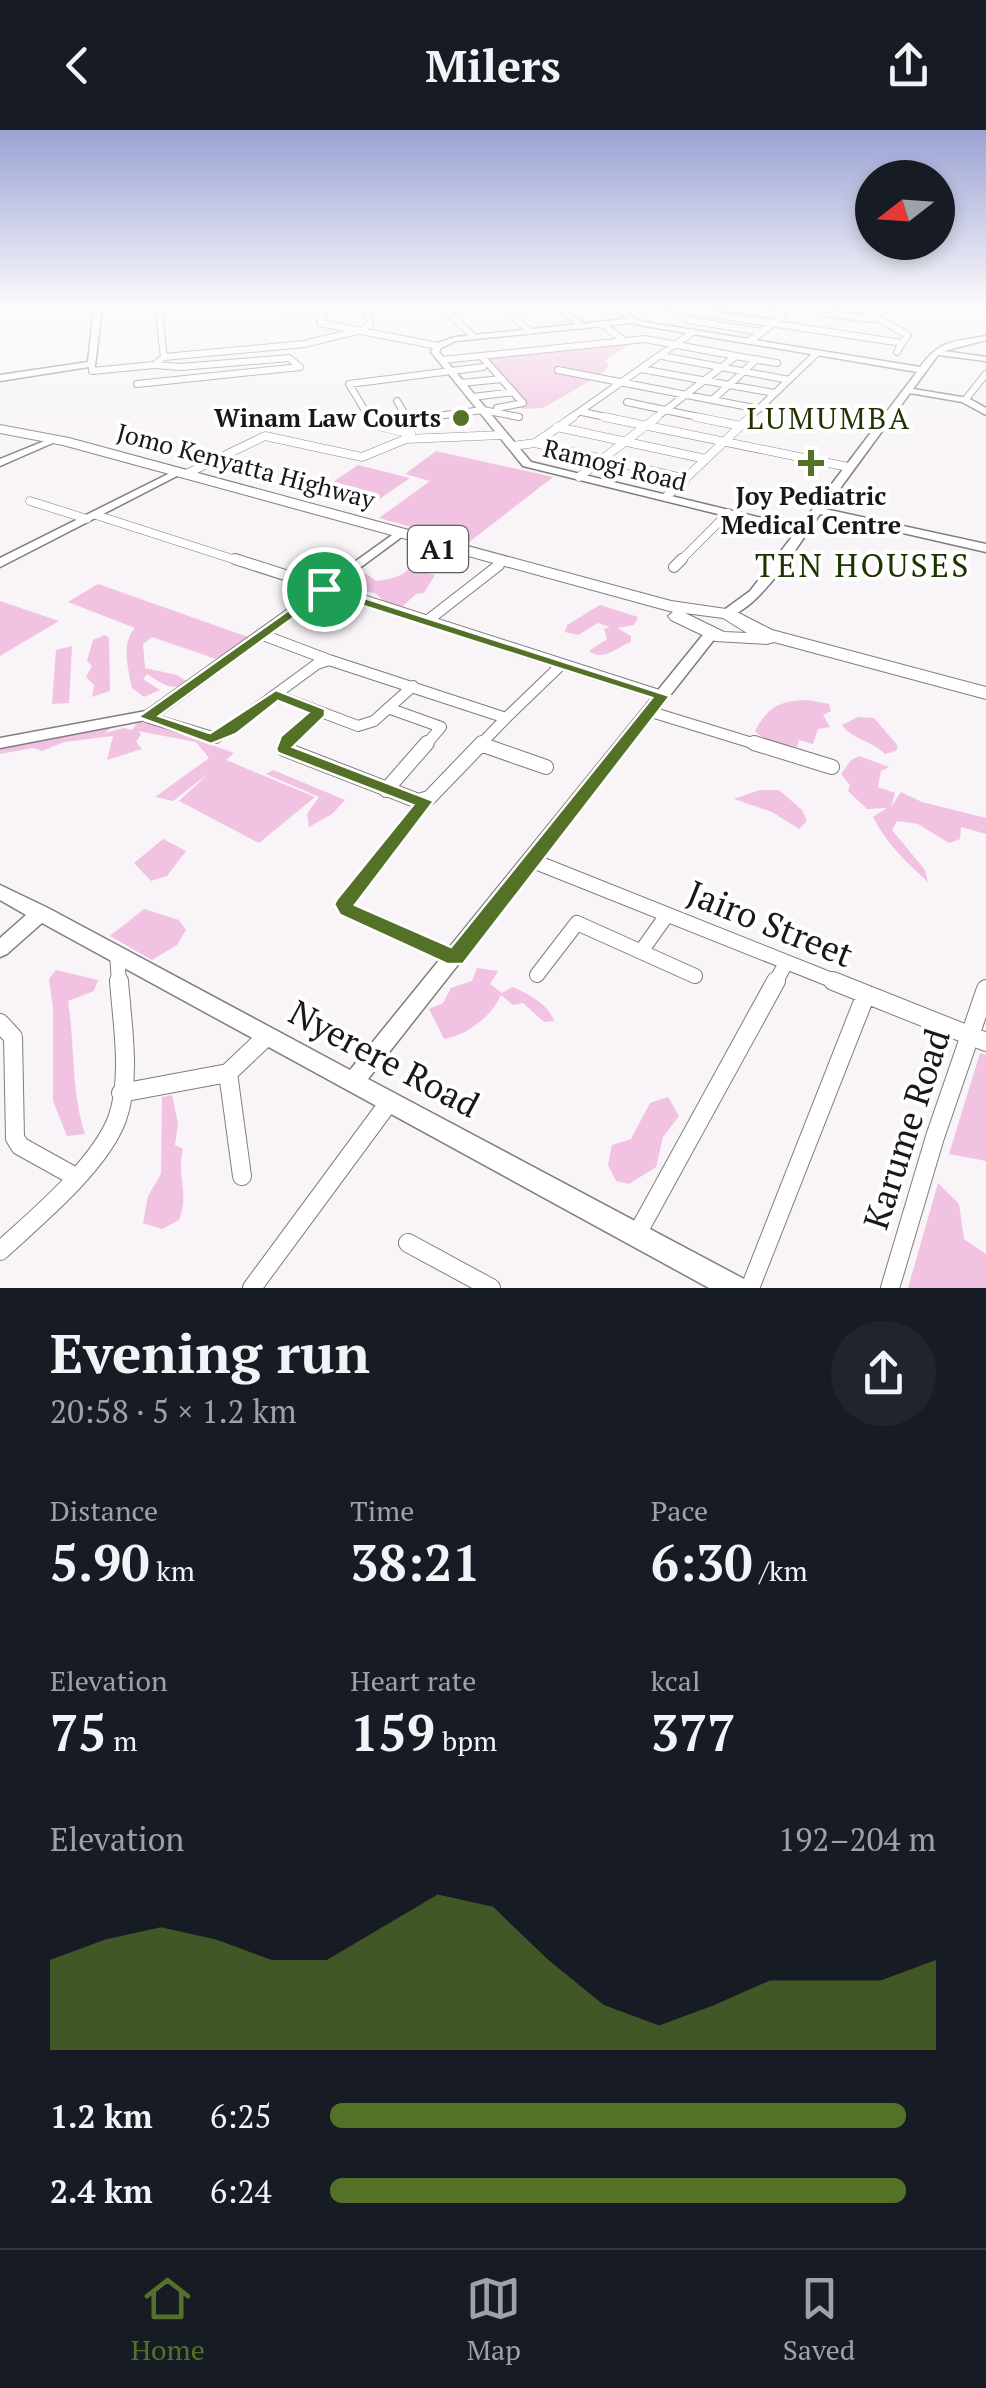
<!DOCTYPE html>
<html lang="en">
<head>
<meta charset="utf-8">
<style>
  body { margin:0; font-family:"PT Serif",serif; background:#20242c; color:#f1f3f6; height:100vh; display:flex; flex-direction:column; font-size:38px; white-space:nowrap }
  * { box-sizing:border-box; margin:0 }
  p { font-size:32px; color:#9ea1a6 }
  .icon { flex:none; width:55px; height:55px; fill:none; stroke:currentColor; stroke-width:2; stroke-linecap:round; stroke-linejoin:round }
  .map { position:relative; height:1158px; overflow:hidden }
  .details { display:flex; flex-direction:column; background:#171b24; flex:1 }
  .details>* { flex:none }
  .needle { width:65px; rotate:253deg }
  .controls { position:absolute; left:855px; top:30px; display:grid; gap:20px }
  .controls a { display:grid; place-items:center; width:100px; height:100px; border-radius:50%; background:#171b24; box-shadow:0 5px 15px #0003; font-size:50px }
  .pin { position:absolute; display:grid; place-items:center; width:85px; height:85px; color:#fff; margin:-42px; border:5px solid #fff; border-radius:50%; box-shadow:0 2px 10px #0007 }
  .round { display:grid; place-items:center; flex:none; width:105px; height:105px; border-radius:52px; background:#20242c }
  .overview { display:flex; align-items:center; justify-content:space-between; height:170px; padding:0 50px }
  h1 { font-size:55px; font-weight:800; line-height:75px }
  .metrics { display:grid; grid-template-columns:repeat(3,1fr); gap:15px; height:170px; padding:10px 50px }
  .metrics div { display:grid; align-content:center }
  .metrics b { font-size:50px; font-weight:800 }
  .metrics small { font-size:28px; font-weight:400 }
  .metrics p { font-size:28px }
  .chart { height:280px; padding:20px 50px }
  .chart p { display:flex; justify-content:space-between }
  .chart svg { width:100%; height:180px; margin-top:10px; fill:#537228; opacity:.7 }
  ul { padding:0 50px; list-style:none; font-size:32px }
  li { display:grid; grid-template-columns:160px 120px 1fr; align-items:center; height:75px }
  li i { height:25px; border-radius:12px; background:#537228 }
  header { display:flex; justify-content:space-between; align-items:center; height:130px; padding:0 50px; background:#171b24; font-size:45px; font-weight:800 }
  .tab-bar { display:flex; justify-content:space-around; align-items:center; height:140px; border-top:2px solid #363941; background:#171b24; font-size:28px; color:#9ea1a6 }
  .tab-bar a { display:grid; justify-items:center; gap:5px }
  .tab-bar .current { color:#537228 }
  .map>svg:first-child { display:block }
</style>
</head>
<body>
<header><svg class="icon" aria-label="back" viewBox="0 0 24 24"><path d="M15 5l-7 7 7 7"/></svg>Milers<svg class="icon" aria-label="share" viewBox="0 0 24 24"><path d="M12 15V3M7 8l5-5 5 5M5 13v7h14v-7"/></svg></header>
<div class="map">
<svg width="986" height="1158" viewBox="0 0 986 1158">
  <rect width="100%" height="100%" fill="#f8f4f7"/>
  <path fill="#f1c2e1" d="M 617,213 L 628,215 L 605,231 L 609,235 L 602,244 L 543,278 L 522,279 L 477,228 Z
    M 436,321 L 553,347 L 468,413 L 379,388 L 430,351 L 405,344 Z
    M 358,335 L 410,348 L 368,377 L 317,363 Z
    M 410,438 L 435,445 L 424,463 L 416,464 L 403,476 L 387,474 L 375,463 L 341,458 L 365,443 L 376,451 C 390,449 400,448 410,438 Z
    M 98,454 L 248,507 L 216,529 L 152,507 L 143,514 L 145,538 L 177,545 L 188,552 C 173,563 161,553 147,544 L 143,549 L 160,560 L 144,567 L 132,558 C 128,539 121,512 135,498 L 68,472 Z
    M 0,471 L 59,491 L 0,526 Z
    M 600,475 L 638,487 L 634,495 L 617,498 L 631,506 L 631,512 C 617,517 603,532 589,521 L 607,509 L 604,499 L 610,497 L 598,493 L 578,505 L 565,502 L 567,495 Z
    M 105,505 L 109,508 L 110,561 L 92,567 L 94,555 L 86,547 L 92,536 L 87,531 L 93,510 Z
    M 72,516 L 69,573 L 52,574 L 56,520 Z
    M 808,570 L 829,574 L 831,581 L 823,585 L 830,597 L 818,599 L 813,614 L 799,610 L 797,617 C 783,614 765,612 755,601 C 769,576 779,571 808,570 Z
    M 858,587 L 874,588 L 898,616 L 896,621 L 885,624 C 871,610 853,610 842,595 Z
    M 138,592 L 159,596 L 234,623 L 226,630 L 315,667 L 259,713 L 179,671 L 209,643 L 173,671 L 155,667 L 209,628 L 196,612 L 138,601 L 141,604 L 136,612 L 142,619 L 107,630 L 113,606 L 64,612 L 42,621 L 33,618 L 0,624 L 0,616 L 112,597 L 105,603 L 124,598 L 132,600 Z
    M 859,626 L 889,637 L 881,641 L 878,657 L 895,663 L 891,677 L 901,662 L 922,672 L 986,688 L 986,704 L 961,697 L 960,709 L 949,713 L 918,694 L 897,691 L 892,700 L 925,740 L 928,752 C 907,733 886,713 873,687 L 887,678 L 867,679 L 848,661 L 850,655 L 841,644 L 851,630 Z
    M 273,640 L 345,670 L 332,684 L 309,697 L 307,684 L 319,667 L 266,644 Z
    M 760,660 L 779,660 L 802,680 L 807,691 L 799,699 L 772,682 L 734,669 Z
    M 163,709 L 186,721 L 167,746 L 151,751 L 134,733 Z
    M 144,779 L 179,790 L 186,800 L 177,815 L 152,830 L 110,806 Z
    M 477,838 L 498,841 L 490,854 L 502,863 L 512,857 C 528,863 549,875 554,891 L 544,892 L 523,873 L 513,875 L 501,865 C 492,886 467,905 444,909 L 429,879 L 443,873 L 451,858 L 472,851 Z
    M 56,840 L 98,850 L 94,861 L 68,871 C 75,916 71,961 85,1004 L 67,1006 L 53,971 L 53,878 L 49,849 Z
    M 980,923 L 986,925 L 986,1031 L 949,1024 Z
    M 172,965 L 178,993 L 175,1015 L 183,1019 C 176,1047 190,1063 179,1090 L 162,1099 L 143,1093 L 148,1066 L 161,1044 L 162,967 Z
    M 668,967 L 679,986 L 663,1007 L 656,1037 L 629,1054 L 616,1051 L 608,1035 L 612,1015 L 631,1009 L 650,973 Z
    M 938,1053 L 959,1074 L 964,1109 L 986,1124 L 986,1158 L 908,1158 Z"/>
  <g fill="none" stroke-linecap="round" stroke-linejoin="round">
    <g stroke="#807d7f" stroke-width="8">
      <path id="street-far4" d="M 158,177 L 164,227
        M 325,177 L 320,193 L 438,216
        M 443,177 L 473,206
        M 664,177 L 902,213 L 897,222
        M 724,177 L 783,186 L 750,211
        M 856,177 L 908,205 L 902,213
        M 559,178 L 582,196
        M 284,182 L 326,178
        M 824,183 L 871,189
        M 509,184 L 530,201
        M 688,190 L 762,202
        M 602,194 L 622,209
        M 362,201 L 370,194 L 368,184
        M 662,226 L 789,250
        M 735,226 L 777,233
        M 483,228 L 523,273 L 497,278
        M 442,230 L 645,209 L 736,226 L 654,289
        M 92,234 L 92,241 L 154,235 L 164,227 L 304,214 L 357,201
        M 641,239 L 729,255 L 757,229
        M 558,240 L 759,279
        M 461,253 L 502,249
        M 137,254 L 300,237 L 289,228 L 180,237 L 155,235
        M 472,267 L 514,262
        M 712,270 L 729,255 L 775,263
        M 965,270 L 986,244
        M 397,271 L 407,288 L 413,289 L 483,280 L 519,287
        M 627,272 L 708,289
        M 582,282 L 616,289
        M 370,289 L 349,254 L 483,237
        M 569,289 L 693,202
        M 748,289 L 817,223"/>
    </g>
    <g stroke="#807d7f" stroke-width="9">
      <path id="street-far3" d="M 369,287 L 374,295 L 411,304
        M 406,287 L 432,287
        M 604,287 L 848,337
        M 696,287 L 741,296
        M 557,297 L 706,329
        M 535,313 L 686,349
        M 513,316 L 535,313 L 573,287
        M 186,344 L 265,306 L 362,327 L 406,309 L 503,305
        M 579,347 L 657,287
        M 666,367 L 750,287
        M 30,371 L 87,389
        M 96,385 L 242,432
        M 679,432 L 728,383"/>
    </g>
    <g stroke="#807d7f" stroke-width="12">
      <path id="street-far2" d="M 235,429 L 662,566
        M 674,437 L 682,429
        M 427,491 L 499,435
        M 263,505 L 329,530
        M 276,565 L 358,596 L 374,591 L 413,556
        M 388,578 L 441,597 L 425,616
        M 648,581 L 762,616
        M 146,587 L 216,608 L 317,534 L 329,530 L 506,588 L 562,534
        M 285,616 L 319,582
        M 479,616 L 506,588"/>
    </g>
    <g stroke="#807d7f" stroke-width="16">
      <path id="street-far1" d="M 286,613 L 284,619 L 418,671 L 429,668 L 482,613
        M 754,613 L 832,637
        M 483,615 L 546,637
        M 386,660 L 427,613
        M 425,671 L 344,774 L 347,780 L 455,828
        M 533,731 L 839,853
        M 642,820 L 667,785
        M 117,823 L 119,853
        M 537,845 L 577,793 L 695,846
        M 775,853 L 786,833"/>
    </g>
    <g stroke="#807d7f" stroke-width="20">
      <path id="street" d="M 833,851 L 986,912
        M 0,893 L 13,907 L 15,1008 L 20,1016 L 74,1046
        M 228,943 L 242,1046
        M 121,963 L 228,943 L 267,906
        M 637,1104 L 776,851
        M 408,1113 L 491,1158
        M 0,1121 C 36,1088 100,1035 117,989 C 132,948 122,893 119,851
        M 252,1158 L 390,971
        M 750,1158 L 866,864
        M 890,1158 L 935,1007 L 986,859"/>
    </g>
    <g stroke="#807d7f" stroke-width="3">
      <path id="secondary" d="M 94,177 L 102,177 L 95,236 L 0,251 L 0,245 L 88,232 Z
        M 612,177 L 621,177 L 635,189 L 645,192 L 920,237 C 941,209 953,212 986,206 L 986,210 L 944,221 L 986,227 L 986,231 L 938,225 L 913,259 L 968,268 L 986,278 L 986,285 L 962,272 L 910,263 L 825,379 L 986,414 L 986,422 L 820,384 C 802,409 756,487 724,486 L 722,483 L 724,480 L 750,461 L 795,403 L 523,336 L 431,222 L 435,214 L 455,207 L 626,189 ZM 632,193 L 645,196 L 917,242 L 799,397 L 531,332 L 439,222 L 441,218 L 456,211 Z
        M 47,310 L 55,312 L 0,336 L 0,329 Z
        M 170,343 L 179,345 L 0,437 L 0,428 Z
        M 395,403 L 401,407 L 399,409 L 156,588 L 0,618 L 0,608 L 146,581 Z
        M 711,500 L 716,501 L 718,504 L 716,507 L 368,949 L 744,1149 L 748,1158 L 709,1158 L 42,793 L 7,824 L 0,827 L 0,808 L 26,785 L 0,770 L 0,755 L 48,778 L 350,940 L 706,501 Z"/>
    </g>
    <g stroke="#807d7f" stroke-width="2">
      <path id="highway" d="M 0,295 L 69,308 L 671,471 L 733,480 L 772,500 L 986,557 L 986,569 L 774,512 L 767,514 L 715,511 L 671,490 L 668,486 L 673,482 L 63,315 L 0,303 ZM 685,483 L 723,488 L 747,503 L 724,502 Z"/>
    </g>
    <use href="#street-far4" stroke="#fff" stroke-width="6"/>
    <use href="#street-far3" stroke="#fff" stroke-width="8"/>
    <use href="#street-far2" stroke="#fff" stroke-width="10"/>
    <use href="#street-far1" stroke="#fff" stroke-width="14"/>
    <use href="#street" stroke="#fff" stroke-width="18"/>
    <use href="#secondary" fill="#fff" fill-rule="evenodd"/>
    <use href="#highway" fill="#fff" fill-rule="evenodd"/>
  </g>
  <linearGradient id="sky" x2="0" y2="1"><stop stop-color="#9ba2d3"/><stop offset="0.52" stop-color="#fcfafb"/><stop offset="1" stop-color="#fcfafb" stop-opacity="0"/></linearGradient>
  <rect width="986" height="339" fill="url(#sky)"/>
  <path fill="#537228" stroke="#fff" stroke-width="2.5" fill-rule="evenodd" d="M 324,455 L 670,566 L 463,834 L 447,834 L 340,785 L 334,774 L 337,769 L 413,675 L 278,623 L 276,619 L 281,606 L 308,583 L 278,571 L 236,604 L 211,614 L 138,587 ZM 326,464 L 652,568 L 451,817 L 355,775 L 434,671 L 293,617 L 325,586 L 325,579 L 276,560 L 210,603 L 159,586 Z"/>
  <g fill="#537228" stroke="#fff" stroke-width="4">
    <circle cx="461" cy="288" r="10"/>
    <path d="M806 318h10v10h10v10h-10v10h-10v-10h-10v-10h10z"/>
  </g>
  <g text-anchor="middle" stroke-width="8" stroke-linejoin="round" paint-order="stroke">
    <g font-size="25" font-weight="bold" fill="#191818" stroke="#fff" text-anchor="end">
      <text x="441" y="297">Winam Law Courts</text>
      <text x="811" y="375" text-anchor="middle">Joy Pediatric<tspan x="811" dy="29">Medical Centre</tspan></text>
    </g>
    <g font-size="25" fill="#191818" stroke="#fff">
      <text transform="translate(615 335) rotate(14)" y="9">Ramogi Road</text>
      <text transform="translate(246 336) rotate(15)" y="9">Jomo Kenyatta Highway</text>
    </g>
    <rect fill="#fff" stroke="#5e5d5d" stroke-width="2.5" x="408" y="396" width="60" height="46" rx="8"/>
    <g font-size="28" font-weight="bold" fill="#191818">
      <text x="438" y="429">A1</text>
    </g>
    <g font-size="30" letter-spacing="2.5" fill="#1f3300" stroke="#fff">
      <text x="829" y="299">LUMUMBA</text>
    </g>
    <g font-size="32" letter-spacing="2.5" fill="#1f3300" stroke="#fff">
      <text x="863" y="447">TEN HOUSES</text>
    </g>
    <g font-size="35" fill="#191818" stroke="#fff">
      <text transform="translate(770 794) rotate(22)" y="12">Jairo Street</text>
      <text transform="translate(384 929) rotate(28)" y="12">Nyerere Road</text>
      <text transform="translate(907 999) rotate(-72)" y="12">Karume Road</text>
    </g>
  </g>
</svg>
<div class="controls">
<a><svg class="needle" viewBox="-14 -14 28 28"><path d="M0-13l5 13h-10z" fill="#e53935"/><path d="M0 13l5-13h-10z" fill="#9ea1a6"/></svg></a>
</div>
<div class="pin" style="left:324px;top:459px;background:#1e9e55"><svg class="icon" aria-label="arrive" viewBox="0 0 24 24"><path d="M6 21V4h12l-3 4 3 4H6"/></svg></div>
</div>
<section class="details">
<div class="overview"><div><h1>Evening run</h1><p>20:58 · 5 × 1.2 km</p></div><a class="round"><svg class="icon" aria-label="share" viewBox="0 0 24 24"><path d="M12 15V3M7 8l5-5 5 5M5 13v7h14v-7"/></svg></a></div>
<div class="metrics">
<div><p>Distance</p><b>5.90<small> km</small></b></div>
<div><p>Time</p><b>38:21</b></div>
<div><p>Pace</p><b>6:30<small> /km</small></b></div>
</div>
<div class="metrics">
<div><p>Elevation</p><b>75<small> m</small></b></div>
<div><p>Heart rate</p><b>159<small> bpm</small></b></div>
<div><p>kcal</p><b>377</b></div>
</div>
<div class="chart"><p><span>Elevation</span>192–204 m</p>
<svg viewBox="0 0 160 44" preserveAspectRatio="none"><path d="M0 44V22L10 17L20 14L30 17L40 22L50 22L60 14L70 6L80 9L90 22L100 33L110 38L120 33L130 27L140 27L150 27L160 22V44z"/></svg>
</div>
<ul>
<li><b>1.2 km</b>6:25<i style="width:95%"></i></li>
<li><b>2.4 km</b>6:24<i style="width:95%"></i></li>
</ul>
</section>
<nav class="tab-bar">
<a class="current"><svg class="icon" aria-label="home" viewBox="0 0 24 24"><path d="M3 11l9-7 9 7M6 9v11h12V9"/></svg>Home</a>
<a><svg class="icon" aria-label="map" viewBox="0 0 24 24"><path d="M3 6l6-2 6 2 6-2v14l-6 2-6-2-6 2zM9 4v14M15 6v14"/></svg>Map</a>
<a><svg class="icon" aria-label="saved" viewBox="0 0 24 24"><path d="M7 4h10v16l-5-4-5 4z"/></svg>Saved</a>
</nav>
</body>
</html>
